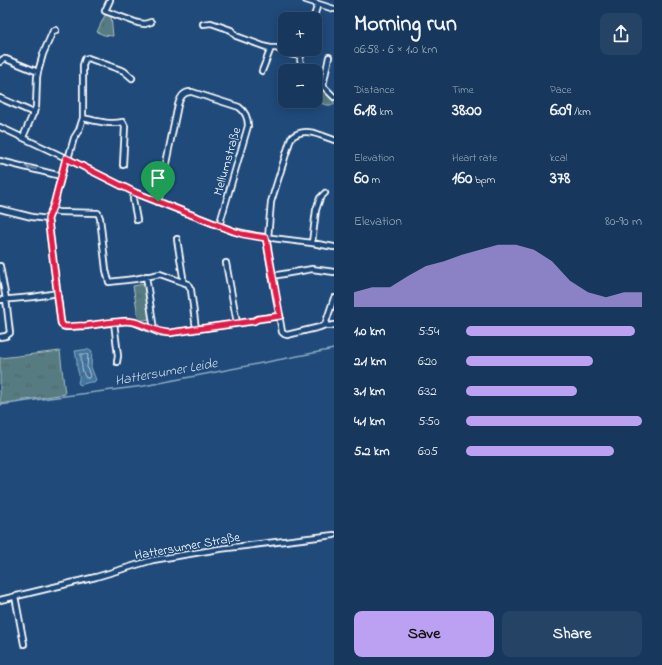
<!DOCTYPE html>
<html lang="en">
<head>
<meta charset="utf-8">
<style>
  body { margin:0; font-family:"Indie Flower",sans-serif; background:#244365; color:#f1f3f6; height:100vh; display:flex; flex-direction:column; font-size:15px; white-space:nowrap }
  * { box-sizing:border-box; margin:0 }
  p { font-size:13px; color:#9eacbb }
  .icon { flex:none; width:22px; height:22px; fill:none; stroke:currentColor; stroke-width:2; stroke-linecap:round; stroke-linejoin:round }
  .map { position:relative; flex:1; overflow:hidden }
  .details { display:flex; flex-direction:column; background:#17385c; width:328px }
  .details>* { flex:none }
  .controls { position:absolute; left:278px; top:12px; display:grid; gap:8px }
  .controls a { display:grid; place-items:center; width:44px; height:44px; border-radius:8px; background:#17385c; box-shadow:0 2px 10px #0003,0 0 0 1px #365272; font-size:20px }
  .pin { position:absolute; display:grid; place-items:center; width:34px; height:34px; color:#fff; margin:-41px -17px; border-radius:50% 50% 50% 0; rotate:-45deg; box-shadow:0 0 4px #0007 }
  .pin .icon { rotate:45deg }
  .round { display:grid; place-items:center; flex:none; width:42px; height:42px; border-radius:8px; background:#244365 }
  .summary { display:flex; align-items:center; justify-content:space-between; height:68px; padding:0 20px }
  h1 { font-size:22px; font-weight:700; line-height:30px }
  .stats { display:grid; grid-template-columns:repeat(3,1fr); gap:6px; height:68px; padding:4px 20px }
  .stats div { display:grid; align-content:center }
  .stats b { font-size:17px; font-weight:700 }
  .stats small { font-size:11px; font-weight:400 }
  .stats p { font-size:11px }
  .chart { height:112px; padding:8px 20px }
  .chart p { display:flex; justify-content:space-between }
  .chart svg { width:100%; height:72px; margin-top:4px; fill:#bca0f2; opacity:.7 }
  .button { display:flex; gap:8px; margin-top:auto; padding:8px 20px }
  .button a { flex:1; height:46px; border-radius:8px; background:#bca0f2; color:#111; font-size:16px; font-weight:700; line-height:46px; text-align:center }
  .button a+a { background:#244365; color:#f1f3f6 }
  ul { padding:0 20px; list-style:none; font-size:13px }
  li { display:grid; grid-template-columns:64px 48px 1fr; align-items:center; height:30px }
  li i { height:10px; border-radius:5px; background:#bca0f2 }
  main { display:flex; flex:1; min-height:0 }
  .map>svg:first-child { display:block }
</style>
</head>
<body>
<main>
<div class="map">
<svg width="334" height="665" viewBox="0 0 334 665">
  <defs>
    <pattern id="grass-tufts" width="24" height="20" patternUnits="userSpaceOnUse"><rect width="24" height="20" fill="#577c81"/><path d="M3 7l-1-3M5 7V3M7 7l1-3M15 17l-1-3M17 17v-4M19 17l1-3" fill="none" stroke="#526466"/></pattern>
    <pattern id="water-waves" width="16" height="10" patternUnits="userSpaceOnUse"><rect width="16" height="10" fill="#42749f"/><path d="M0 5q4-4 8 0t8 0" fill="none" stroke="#485e71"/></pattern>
  </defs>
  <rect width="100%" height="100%" fill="#1f4a7a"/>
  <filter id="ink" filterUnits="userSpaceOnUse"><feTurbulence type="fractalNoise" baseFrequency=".025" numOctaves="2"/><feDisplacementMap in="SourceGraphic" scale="8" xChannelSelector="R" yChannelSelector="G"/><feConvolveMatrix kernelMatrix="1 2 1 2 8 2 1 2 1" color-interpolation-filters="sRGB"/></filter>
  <g filter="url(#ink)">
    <path fill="url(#grass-tufts)" stroke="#abbec0" d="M 105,15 L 111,16 L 113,36 L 104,35 L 97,32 Z
      M 315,83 L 334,102 L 334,105 L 327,105 L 313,101 L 315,101 Z
      M 144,284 L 150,319 L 139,321 L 133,286 Z
      M 60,351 L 65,394 L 0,404 L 0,358 Z"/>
    <path fill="url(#water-waves)" stroke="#8eacc5" d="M 89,349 L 92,351 L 91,367 L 96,380 L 94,382 L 90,382 L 80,385 L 78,383 C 81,374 77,373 77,365 C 77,360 76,356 75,351 Z"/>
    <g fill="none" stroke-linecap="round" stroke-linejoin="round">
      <path stroke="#b3c7d9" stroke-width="1" d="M 81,354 L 86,354 L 88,355 L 87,367 L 90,376 L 89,378 L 86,378 C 81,371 82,364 81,356 Z"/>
      <path stroke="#8eacc5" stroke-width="1.5" d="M 0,405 L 49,398 L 144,386 L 334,349"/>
      <g stroke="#fff" stroke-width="8">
        <path id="minor" d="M 110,0 L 105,11 L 138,23 L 145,24 L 151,22
          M 306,0 L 334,9
          M 313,19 L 318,4
          M 203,24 L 211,23 L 231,30 L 236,36 L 266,47 L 271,48
          M 303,49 C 299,61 298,62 308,71
          M 0,62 L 3,59 L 6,59 L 38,72
          M 262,71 L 271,48 L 276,48 L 290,54 L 301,56
          M 315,78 L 334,97
          M 323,86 L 329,57
          M 0,98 L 34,113
          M 83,118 C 97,121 109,125 123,122 L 125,126 L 123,165
          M 0,127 L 68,159 L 136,193 L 233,231 L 256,236 L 312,243 L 334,247
          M 23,137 L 36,107 L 37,77 L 38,72 L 43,54 L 53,31 L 56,30
          M 66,158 L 54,204 L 48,219 L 61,323 L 63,326 L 65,327 L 84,326 L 126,321 L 134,322 L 158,332 L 169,333 L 254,321 L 258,319 L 280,316
          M 68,159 L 74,138 L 79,130 L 83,118 L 83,65 L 85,59 L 88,58 L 124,71 L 132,78
          M 0,161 L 61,176
          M 134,192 L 133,199 L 137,220
          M 158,202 L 178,105 C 180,98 183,91 192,92 L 239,107 C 246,112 248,118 248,126 L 219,226
          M 0,209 L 32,217 L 48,219
          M 52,210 L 58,212 L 98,213 L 100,218 L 106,270 L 109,282 L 135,279 L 160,274 L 188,284 L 191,290 L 196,329
          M 266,238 L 282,332 L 284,334 L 287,335 L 320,327 L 325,325 L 329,326 L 334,325
          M 268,238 L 271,202 L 291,138 C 304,126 320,135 334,140
          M 177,239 L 183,277 L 183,282
          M 312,243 L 316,210 L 320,198 L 325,193
          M 226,263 L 237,323
          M 0,266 L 6,299 L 10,333 L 6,336 L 0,337
          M 146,276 L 154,330
          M 272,276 L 312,269 L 334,272
          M 0,300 L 33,297 L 58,293
          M 114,322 L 118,356 L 117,362
          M 325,325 L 334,298
          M 15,596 L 24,644
          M 0,600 L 96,577 L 153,560 L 219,549 L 334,535"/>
      </g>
      <use href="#minor" stroke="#1f4a7a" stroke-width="4.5"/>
    </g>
    <defs><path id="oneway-solid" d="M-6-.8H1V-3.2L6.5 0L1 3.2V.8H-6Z"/></defs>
    <use fill="#7992af" href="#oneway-solid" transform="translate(31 168) rotate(-166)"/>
  </g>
  <g fill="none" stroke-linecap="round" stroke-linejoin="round" filter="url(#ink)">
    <g stroke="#fff" stroke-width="8">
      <path id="route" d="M 66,158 L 136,193 L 233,231 L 242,234 L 266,238 L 280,316 L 258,319 L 254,321 L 169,333 C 155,332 147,325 134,322 C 122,319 97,325 84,326 C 77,325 69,328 63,326 L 61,323 L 48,219 L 54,204 Z"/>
    </g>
    <use href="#route" stroke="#e11d48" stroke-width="5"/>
  </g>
  <g text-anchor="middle" stroke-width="3.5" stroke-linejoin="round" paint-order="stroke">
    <g font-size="13" fill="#fff" stroke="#1f4a7a">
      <text transform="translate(226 161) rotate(-74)" y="5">Mellumstraße</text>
      <text transform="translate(187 545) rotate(-10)" y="5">Hattersumer Straße</text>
    </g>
    <g font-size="14" font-style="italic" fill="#d0dce7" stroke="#1f4a7a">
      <text transform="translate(166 371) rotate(-10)" y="5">Hattersumer Leide</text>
    </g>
  </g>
</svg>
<div class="controls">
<a>+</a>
<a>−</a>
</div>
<div class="pin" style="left:158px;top:202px;background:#1e9e55"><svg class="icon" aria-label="arrive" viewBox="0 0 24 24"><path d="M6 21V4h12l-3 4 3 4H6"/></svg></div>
</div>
<section class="details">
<div class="summary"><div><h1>Morning run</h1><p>06:58 · 6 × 1.0 km</p></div><a class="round"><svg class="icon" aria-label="share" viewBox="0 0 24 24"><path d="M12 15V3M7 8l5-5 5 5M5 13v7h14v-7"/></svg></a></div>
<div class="stats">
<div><p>Distance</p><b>6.18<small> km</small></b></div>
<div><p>Time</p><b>38:00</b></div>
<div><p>Pace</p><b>6:09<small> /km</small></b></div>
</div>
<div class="stats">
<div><p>Elevation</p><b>60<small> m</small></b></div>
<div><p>Heart rate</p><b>160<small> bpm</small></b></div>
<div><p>kcal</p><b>378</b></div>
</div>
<div class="chart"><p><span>Elevation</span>80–90 m</p>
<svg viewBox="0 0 160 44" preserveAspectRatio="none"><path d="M0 44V35L10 32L20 32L30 25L40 19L50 16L60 12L70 9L80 6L90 6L100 9L110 16L120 28L130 35L140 38L150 35L160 35V44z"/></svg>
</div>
<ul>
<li><b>1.0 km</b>5:54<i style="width:96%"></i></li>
<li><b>2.1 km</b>6:20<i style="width:72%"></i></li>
<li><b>3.1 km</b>6:32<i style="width:63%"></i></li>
<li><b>4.1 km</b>5:50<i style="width:100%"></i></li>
<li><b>5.2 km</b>6:05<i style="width:84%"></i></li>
</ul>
<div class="button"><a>Save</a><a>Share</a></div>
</section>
</main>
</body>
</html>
